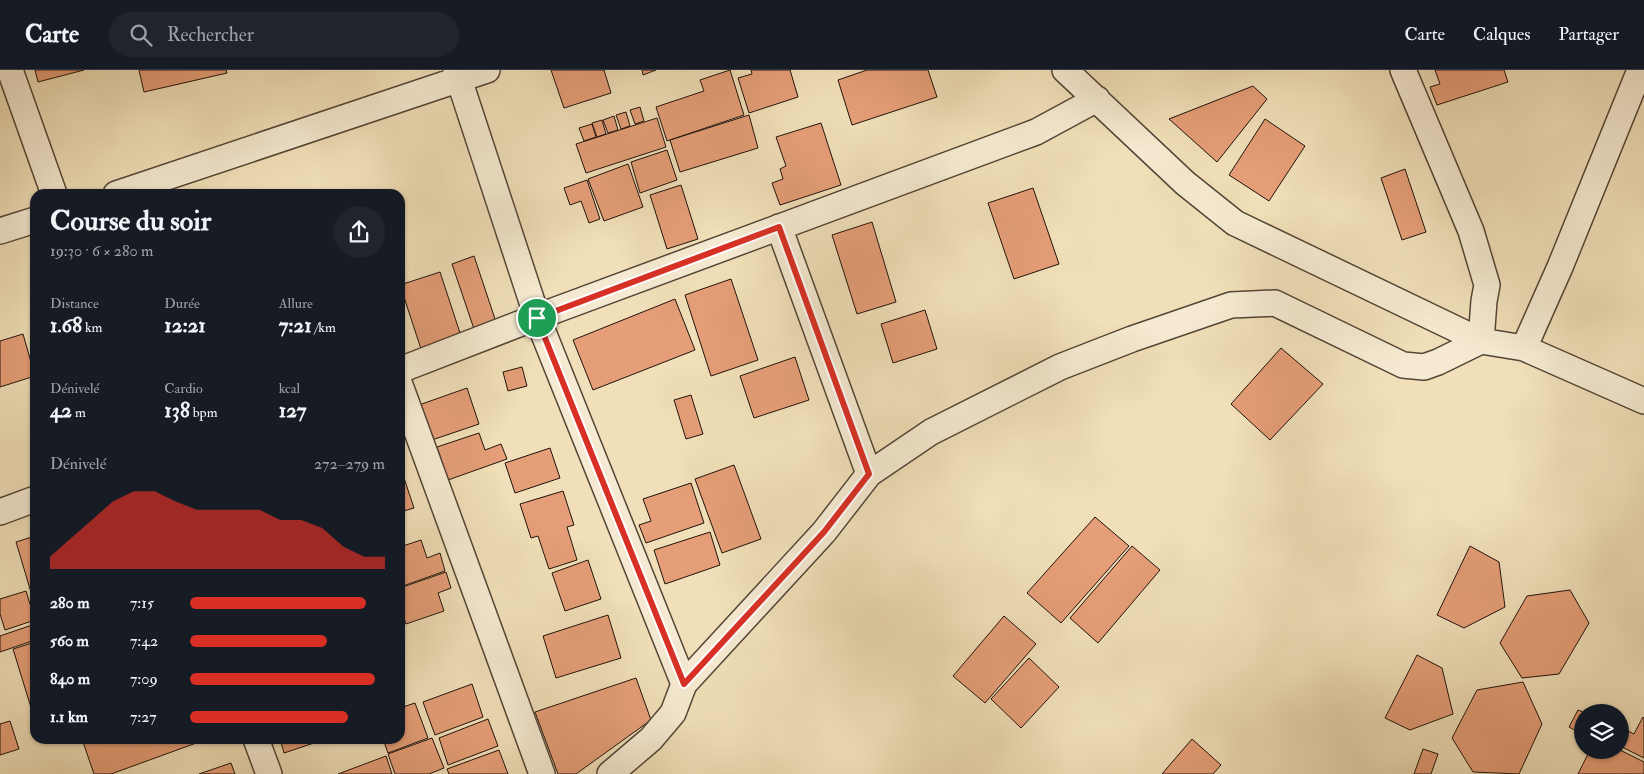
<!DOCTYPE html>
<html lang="fr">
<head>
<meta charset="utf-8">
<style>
  body { margin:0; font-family:"IM FELL Double Pica",serif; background:#20242c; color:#f1f3f6; height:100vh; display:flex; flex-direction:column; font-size:19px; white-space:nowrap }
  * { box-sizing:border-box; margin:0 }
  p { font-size:16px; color:#9ea1a6 }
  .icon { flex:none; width:28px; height:28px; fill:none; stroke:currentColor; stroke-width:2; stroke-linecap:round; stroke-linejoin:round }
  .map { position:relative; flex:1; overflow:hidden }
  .details { position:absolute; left:30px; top:119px; width:375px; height:555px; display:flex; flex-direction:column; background:#171b24; border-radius:15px; box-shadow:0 1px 4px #0004 }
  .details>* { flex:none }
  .buttons { position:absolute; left:1574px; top:634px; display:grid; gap:10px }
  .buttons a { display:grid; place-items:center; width:55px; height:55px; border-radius:50%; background:#171b24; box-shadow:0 1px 4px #0004; font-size:25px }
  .pin { position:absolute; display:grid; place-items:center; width:42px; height:42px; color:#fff; margin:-21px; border:2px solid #fff; border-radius:50%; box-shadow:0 1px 5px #0007 }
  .round { display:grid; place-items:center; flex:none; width:52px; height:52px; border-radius:26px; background:#20242c }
  .overview { display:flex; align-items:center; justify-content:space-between; height:85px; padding:0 20px }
  h1 { font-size:28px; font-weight:700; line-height:38px }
  .metrics { display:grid; grid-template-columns:repeat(3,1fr); gap:8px; height:85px; padding:5px 20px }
  .metrics div { display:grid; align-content:center }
  .metrics b { font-size:21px; font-weight:700 }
  .metrics small { font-size:14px; font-weight:400 }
  .metrics p { font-size:14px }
  .chart { height:140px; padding:10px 20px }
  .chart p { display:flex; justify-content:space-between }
  .chart svg { width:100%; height:90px; margin-top:5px; fill:#d93025; opacity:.7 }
  ul { padding:0 20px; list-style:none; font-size:16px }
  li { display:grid; grid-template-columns:80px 60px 1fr; align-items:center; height:38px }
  li i { height:12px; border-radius:6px; background:#d93025 }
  header { display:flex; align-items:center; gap:30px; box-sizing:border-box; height:70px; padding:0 25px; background:#171b24; border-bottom:1px solid #363941 }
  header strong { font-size:24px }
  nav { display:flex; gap:28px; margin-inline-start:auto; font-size:18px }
  .search { width:350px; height:45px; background:#20242c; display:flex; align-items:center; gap:12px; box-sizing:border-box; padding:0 18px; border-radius:28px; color:#9ea1a6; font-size:19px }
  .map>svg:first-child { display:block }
</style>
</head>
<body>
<header>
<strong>Carte</strong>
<div class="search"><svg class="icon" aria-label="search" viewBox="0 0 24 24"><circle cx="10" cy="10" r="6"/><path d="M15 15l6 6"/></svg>Rechercher</div>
<nav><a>Carte</a><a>Calques</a><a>Partager</a></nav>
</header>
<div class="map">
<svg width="1644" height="704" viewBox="0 0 1644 704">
  <rect width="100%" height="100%" fill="#f0dfb8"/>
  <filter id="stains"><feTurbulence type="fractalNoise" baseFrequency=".004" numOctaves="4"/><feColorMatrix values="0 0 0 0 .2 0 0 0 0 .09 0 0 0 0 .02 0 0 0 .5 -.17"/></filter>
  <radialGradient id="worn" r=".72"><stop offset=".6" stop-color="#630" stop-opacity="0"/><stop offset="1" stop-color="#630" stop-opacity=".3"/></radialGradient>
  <path fill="#e59e77" stroke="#20120b" d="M 35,0 L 84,0 L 38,12 Z
    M 139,0 L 226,0 L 227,3 L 144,22 Z
    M 551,0 L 604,0 L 611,23 L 564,38 Z
    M 642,0 L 656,0 L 643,5 Z
    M 730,0 L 744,45 L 667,71 L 656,37 L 704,21 L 700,10 Z
    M 751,0 L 790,0 L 798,27 L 749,43 L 738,8 L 752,4 Z
    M 867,0 L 928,0 L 937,27 L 852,55 L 838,10 Z
    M 1435,0 L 1504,0 L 1508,12 L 1437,35 L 1430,17 L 1440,14 Z
    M 1253,16 L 1267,29 L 1217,92 L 1169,49 Z
    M 640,37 L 644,51 L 635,54 L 630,40 Z
    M 626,42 L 630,56 L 621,59 L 616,45 Z
    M 749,45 L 758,78 L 680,102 L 670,70 Z
    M 614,46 L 618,60 L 608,63 L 603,50 Z
    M 657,48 L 666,77 L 586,103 L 576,74 Z
    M 1265,49 L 1305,76 L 1269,131 L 1229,105 Z
    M 602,50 L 606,64 L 597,67 L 592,53 Z
    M 821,53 L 841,115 L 780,135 L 772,113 L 783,109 L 780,99 L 786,96 L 776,67 Z
    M 592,54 L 596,67 L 584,71 L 579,58 Z
    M 667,80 L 677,110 L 640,123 L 631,92 Z
    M 628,94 L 643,137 L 604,151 L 588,109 Z
    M 1405,99 L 1426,162 L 1402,170 L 1381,108 Z
    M 587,110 L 600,149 L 589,153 L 581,131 L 570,135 L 564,118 Z
    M 681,115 L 698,169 L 667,179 L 650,125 Z
    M 1033,118 L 1059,194 L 1014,209 L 988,133 Z
    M 872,152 L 896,232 L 857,244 L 832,165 Z
    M 474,186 L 496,252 L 474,259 L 452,194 Z
    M 440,202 L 461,266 L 421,279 L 400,215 Z
    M 731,209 L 758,290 L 711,306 L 685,225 Z
    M 675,229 L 695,280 L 593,320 L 573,270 Z
    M 925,240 L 937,279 L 893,293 L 881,254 Z
    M 23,264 L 35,306 L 0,317 L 0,271 Z
    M 1281,278 L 1323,314 L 1270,370 L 1231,334 Z
    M 795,287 L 809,330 L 754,348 L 740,306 Z
    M 522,297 L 527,316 L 508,321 L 503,302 Z
    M 467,318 L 479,354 L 432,370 L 419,335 Z
    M 691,325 L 703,364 L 686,369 L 674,330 Z
    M 479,363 L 485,380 L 501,374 L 507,389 L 448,410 L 437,377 Z
    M 550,378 L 560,408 L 515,423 L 505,393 Z
    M 734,395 L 761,469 L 722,483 L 695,409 Z
    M 403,405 L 414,438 L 400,442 L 400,406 Z
    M 691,413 L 704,453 L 646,473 L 639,455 L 651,451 L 643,429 Z
    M 563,421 L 574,455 L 567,457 L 577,490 L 549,499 L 538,466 L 531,468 L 520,434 Z
    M 1095,447 L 1129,476 L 1061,553 L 1027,523 Z
    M 710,462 L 720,495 L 665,514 L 654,480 Z
    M 35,466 L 35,529 L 33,529 L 16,472 Z
    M 421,470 L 427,488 L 440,483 L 445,501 L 400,517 L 400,477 Z
    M 1132,476 L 1160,500 L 1098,573 L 1070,548 Z
    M 1470,476 L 1499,492 L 1505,537 L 1464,558 L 1437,545 Z
    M 588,490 L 601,529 L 565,541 L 552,503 Z
    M 446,502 L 451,518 L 438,523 L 444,541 L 406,554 L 400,537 L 400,518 Z
    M 1570,520 L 1589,553 L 1559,604 L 1522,608 L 1500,573 L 1527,526 Z
    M 26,521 L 35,550 L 5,560 L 0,544 L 0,529 Z
    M 608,545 L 621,588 L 556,608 L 543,566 Z
    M 1004,546 L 1036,574 L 985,633 L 953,606 Z
    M 35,554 L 35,570 L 0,582 L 0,566 Z
    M 35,572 L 35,644 L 33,644 L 13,579 Z
    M 1417,585 L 1442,598 L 1453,644 L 1410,660 L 1385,648 Z
    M 1029,588 L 1059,617 L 1021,658 L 991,629 Z
    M 636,608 L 651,650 L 576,704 L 558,704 L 535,642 Z
    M 1523,612 L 1542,654 L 1519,704 L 1473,702 L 1452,668 L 1477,620 Z
    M 472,614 L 483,647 L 435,665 L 423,632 Z
    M 415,633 L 428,668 L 388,683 L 383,669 L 400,669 L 400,638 Z
    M 1578,640 L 1583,642 L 1582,664 L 1569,657 Z
    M 1643,647 L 1644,648 L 1644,688 L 1620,676 L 1620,657 L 1634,664 Z
    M 488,649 L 498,676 L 448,695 L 439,668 Z
    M 10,651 L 19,679 L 0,685 L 0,654 Z
    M 432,668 L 444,698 L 429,704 L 395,704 L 388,684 Z
    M 82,669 L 198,669 L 199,672 L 111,704 L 94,704 Z
    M 280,669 L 326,669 L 284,683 Z
    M 1192,669 L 1221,695 L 1213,704 L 1162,704 Z
    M 1423,679 L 1438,684 L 1431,704 L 1414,704 Z
    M 499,680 L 508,704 L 449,704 L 447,699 Z
    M 1590,680 L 1620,680 L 1644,692 L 1644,704 L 1578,704 Z
    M 386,686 L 392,704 L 338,704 Z
    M 231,693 L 235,704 L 199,704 Z"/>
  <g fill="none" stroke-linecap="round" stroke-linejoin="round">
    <g stroke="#544536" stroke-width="28">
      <path id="street" d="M 10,0 L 54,124
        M 456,0 L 537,247 L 684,614
        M 1065,0 L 1185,113 L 1235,153 L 1481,271 L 1524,278 L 1644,331
        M 116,124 L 487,0
        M 0,161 L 35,150
        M 1524,278 L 1560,197 L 1640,0
        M 400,300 L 537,247 L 1036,62 L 1097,29
        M 400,315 L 542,704
        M 869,404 L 931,362 L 1060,297 L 1132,269 L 1231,235 L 1275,233 L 1403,295 L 1424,297 L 1438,292 L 1481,271 L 1484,231 L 1487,215 L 1482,198 L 1471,161 L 1403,0
        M 0,442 L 35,429
        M 256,669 L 269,704
        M 610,704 L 651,669 L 673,643 L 684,614 L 824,462 L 869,404 L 779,157"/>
    </g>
    <use href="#street" stroke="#f5ead1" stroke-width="25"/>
  </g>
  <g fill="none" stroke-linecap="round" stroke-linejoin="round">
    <g stroke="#fff" stroke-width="10">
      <path id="route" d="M 779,157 L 869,404 L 824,462 L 684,614 L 537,248 Z"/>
    </g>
    <use href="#route" stroke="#d93025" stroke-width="6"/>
  </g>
  <rect width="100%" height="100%" filter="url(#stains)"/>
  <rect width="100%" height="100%" fill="url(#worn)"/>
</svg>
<div class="buttons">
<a><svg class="icon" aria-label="layers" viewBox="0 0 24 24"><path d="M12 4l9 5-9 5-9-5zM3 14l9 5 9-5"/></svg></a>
</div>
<div class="pin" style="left:537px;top:248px;background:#1e9e55"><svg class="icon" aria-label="arrive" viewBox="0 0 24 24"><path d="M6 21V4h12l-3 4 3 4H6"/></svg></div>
<section class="details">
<div class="overview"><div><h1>Course du soir</h1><p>19:30 · 6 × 280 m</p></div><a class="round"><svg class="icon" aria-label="share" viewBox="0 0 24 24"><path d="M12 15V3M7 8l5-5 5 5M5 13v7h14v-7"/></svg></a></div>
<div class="metrics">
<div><p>Distance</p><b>1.68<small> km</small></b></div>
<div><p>Durée</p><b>12:21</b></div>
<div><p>Allure</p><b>7:21<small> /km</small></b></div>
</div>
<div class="metrics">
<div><p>Dénivelé</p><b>42<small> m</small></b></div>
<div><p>Cardio</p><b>138<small> bpm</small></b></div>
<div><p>kcal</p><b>127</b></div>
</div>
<div class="chart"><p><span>Dénivelé</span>272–279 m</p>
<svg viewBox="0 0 160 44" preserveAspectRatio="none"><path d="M0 44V38L10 29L20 20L30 11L40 6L50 6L60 11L70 15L80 15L90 15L100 15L110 20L120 20L130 24L140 33L150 38L160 38V44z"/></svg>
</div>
<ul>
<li><b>280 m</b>7:15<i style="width:90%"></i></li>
<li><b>560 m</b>7:42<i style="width:70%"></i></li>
<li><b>840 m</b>7:09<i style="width:95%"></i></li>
<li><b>1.1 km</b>7:27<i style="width:81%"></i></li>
</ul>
</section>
</div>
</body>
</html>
